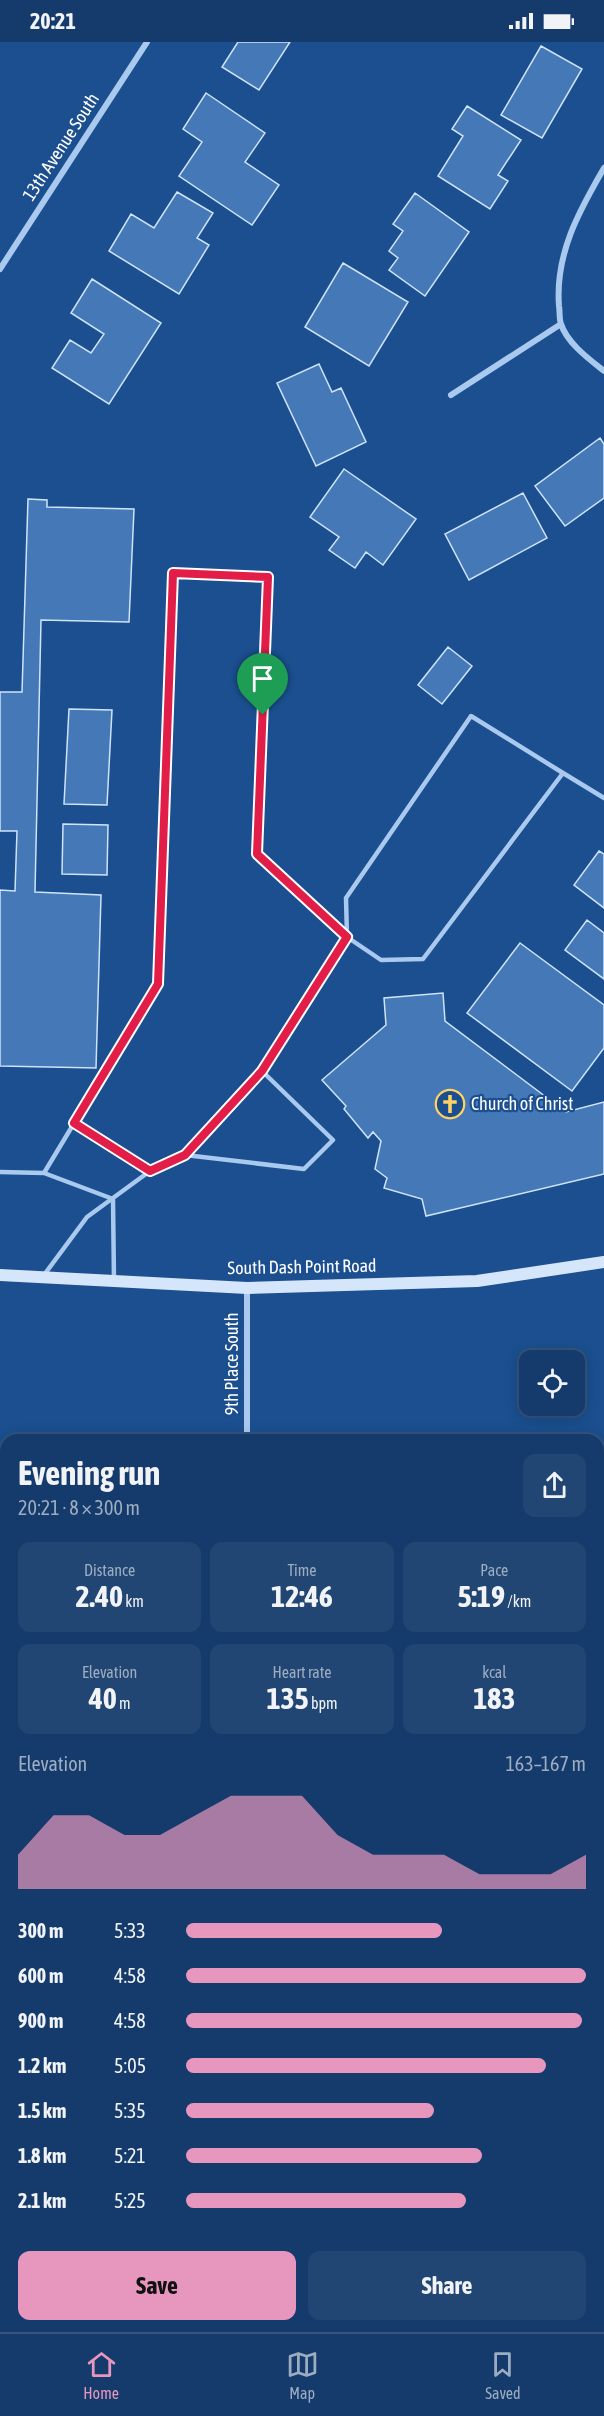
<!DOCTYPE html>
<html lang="en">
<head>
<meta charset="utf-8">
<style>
  body { margin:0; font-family:"Asap Condensed",sans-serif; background:#214673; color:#f1f3f6; height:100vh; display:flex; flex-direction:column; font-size:22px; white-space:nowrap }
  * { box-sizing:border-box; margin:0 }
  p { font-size:20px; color:#9dadc1 }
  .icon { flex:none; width:33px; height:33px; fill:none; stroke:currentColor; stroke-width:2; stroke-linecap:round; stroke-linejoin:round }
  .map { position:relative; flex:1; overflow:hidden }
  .sheet { position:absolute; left:0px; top:1392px; width:604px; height:898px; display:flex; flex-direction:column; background:#143b6b; border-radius:18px 18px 0 0; box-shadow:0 3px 15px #0003,0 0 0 2px #33557e }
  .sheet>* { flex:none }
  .tools { position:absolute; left:519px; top:1308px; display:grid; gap:12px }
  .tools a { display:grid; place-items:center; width:66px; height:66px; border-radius:12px; background:#143b6b; box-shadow:0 3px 15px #0003,0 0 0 2px #33557e; font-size:30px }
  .pin { position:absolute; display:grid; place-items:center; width:51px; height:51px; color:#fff; margin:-62px -26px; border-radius:50% 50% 50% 0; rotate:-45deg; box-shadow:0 0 6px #0007 }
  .pin .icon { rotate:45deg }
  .round { display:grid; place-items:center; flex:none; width:63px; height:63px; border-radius:12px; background:#214673 }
  .headline { display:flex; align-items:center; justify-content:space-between; height:102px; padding:0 18px }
  h1 { font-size:33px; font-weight:700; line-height:45px }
  .metrics { display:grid; grid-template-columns:repeat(3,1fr); gap:9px; height:102px; padding:6px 18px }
  .metrics div { display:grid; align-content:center; border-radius:12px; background:#214673; text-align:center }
  .metrics b { font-size:30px; font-weight:700 }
  .metrics small { font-size:16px; font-weight:400 }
  .metrics p { font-size:16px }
  .chart { height:168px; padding:12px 18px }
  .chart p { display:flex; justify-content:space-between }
  .chart svg { width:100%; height:108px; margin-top:6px; fill:#e797bd; opacity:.7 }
  .action { display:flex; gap:12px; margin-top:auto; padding:12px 18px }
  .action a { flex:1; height:69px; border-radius:12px; background:#e797bd; color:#111; font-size:24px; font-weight:700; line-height:69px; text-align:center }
  .action a+a { background:#214673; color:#f1f3f6 }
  ul { padding:0 18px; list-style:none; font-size:20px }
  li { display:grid; grid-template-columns:96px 72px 1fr; align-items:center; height:45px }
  li i { height:15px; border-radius:8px; background:#e797bd }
  .status { display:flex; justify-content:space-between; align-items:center; height:42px; padding:0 30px; background:#143b6b; direction:ltr }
  .status svg { height:16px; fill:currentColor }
  .tab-bar { display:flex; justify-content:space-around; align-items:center; height:84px; border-top:2px solid #33557e; background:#143b6b; font-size:16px; color:#9dadc1 }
  .tab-bar a { display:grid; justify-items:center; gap:3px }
  .tab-bar .current { color:#e797bd }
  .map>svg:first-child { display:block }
</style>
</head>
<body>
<div class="status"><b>20:21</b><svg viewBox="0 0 49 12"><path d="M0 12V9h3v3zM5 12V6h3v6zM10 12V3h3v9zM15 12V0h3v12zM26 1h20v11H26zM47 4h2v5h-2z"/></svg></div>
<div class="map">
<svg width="604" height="2290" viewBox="0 0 604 2290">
  <rect width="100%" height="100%" fill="#1b4f8f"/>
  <path fill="#4478b7" stroke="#cfe3fa" stroke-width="1.5" d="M 238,0 L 290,0 L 259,48 L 222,25 Z
    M 541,4 L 582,27 L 542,96 L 501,73 Z
    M 206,51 L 265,91 L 245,120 L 279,143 L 252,183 L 179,134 L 202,100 L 183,87 Z
    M 467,64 L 521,98 L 498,133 L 508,139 L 490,167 L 438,134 L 463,94 L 452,87 Z
    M 177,150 L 213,171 L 197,196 L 209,203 L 179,252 L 109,209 L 131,172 L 154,186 Z
    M 415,151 L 469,190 L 425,254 L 389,228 L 398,216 L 389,209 L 403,189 L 393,182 Z
    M 343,221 L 408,260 L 369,324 L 305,285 Z
    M 92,237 L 161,281 L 109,362 L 52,326 L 70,298 L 91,311 L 104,292 L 71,271 Z
    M 319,322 L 332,350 L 341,346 L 366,400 L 316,424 L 277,341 Z
    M 600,396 L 604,402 L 604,456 L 565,484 L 535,444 Z
    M 344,427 L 416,477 L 383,523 L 366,510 L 355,526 L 329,508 L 339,495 L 310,475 Z
    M 523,451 L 547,496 L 469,538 L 445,492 Z
    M 28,457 L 47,458 L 47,465 L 134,467 L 129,580 L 41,578 L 35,850 L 101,853 L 96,1026 L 0,1024 L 0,848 L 15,849 L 17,789 L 0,789 L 0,650 L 22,650 Z
    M 448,605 L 472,624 L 442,662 L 418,643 Z
    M 69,667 L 112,668 L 107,763 L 64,762 Z
    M 63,782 L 108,783 L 107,833 L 62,832 Z
    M 599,809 L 604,812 L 604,866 L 574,843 Z
    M 587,878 L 604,891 L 604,937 L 565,908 Z
    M 520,901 L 604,963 L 604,1006 L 572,1049 L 467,971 Z
    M 443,951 L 445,979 L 566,1070 L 604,1060 L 604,1132 L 426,1174 L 422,1157 L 384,1146 L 387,1136 L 375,1127 L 381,1099 L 373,1090 L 368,1096 L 344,1067 L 346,1064 L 322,1038 L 386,983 L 384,956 Z
    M 342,1391 L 396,1392 L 396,1398 L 342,1398 Z
    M 64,1395 L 102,1396 L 102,1398 L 64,1398 Z
    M 604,1419 L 604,1468 L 598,1470 L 598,1420 Z
    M 0,1422 L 6,1422 L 6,1477 L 0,1477 Z
    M 0,1637 L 6,1637 L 6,1724 L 0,1724 Z
    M 153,2284 L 207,2284 L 208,2290 L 154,2290 Z
    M 377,2284 L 444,2284 L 445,2290 L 377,2290 Z
    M 515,2284 L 586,2284 L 586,2286 L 566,2290 L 516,2290 Z"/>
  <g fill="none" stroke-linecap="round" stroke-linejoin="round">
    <path stroke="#a9c9ee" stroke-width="4.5" d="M 563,731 L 604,756
      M 74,1081 L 150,1129
      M 185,1113 L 304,1127 L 333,1098 L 262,1029
      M 0,1130 L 44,1131 L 113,1157
      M 113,1157 L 114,1239
      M 44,1233 L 87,1175 L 150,1129 L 185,1113 L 262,1029 L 347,895 L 346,856 L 471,674 L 563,731 L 423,917 L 381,918 L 347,895 L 257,812 L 268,535 L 173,531 L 158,942 L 44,1131"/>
    <path stroke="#a9c9ee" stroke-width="6" d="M 604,126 C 579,169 555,212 559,264 C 560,269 559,277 561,282 C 567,301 589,317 604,329
      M 0,227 L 147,0
      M 451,353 L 561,282
      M 247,1246 L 247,1398
      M 598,1545 L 604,1544
      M 0,1565 L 6,1565
      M 598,2109 L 604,2109
      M 307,2284 L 307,2290"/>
    <path stroke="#d6e6fa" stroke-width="12" d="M 0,1233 L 247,1246 L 477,1239 L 604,1220"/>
  </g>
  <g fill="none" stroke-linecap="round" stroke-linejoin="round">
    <g stroke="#fff" stroke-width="12">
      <path id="route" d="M 173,531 L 268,535 L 257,812 L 347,895 L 262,1029 L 185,1113 L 150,1129 L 74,1081 L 158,942 Z"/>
    </g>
    <use href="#route" stroke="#e11d48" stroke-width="8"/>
  </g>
  <defs>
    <g id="church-ring" transform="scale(1.5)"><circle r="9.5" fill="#1b4f8f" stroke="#ffd166" stroke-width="1.5"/><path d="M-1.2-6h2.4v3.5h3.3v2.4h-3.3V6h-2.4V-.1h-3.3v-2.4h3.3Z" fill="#ffd166"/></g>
  </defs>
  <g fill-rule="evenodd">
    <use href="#church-ring" x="450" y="1062"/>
  </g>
  <g text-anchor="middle" stroke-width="4.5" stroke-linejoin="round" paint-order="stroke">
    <g font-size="18" fill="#fff" stroke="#1b4f8f">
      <text transform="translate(61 105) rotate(-57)" y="6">13th Avenue South</text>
      <text transform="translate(302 1225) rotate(-1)" y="6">South Dash Point Road</text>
      <text transform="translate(232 1322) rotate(-90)" y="6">9th Place South</text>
    </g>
    <g font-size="18" fill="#fff" stroke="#1b4f8f" text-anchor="start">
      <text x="471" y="1068">Church of Christ</text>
    </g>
  </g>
</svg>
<div class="tools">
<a><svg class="icon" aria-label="locate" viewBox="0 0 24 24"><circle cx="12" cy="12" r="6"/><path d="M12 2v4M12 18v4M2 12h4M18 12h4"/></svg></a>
</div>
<div class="pin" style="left:263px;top:673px;background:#1e9e55"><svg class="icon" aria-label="arrive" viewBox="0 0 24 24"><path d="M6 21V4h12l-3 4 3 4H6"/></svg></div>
<section class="sheet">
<div class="headline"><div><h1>Evening run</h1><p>20:21 · 8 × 300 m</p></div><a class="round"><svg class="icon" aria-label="share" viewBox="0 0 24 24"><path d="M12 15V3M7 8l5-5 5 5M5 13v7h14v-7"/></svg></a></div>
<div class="metrics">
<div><p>Distance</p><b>2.40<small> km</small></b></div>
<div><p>Time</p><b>12:46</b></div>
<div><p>Pace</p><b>5:19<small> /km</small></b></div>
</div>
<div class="metrics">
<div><p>Elevation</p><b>40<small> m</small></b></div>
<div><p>Heart rate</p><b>135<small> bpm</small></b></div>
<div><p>kcal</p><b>183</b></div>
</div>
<div class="chart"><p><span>Elevation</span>163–167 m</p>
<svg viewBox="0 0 160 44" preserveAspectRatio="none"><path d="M0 44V30L10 14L20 14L30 22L40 22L50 14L60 6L70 6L80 6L90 22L100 30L110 30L120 30L130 38L140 38L150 38L160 30V44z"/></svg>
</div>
<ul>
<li><b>300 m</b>5:33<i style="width:64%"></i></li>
<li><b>600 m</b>4:58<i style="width:100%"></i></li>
<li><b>900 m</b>4:58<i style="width:99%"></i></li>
<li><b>1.2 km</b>5:05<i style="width:90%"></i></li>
<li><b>1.5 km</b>5:35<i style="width:62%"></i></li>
<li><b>1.8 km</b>5:21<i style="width:74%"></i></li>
<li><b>2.1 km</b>5:25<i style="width:70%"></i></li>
</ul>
<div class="action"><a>Save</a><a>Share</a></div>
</section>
</div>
<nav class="tab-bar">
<a class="current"><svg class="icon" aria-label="home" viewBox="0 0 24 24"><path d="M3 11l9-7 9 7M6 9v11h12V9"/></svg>Home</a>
<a><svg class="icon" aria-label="map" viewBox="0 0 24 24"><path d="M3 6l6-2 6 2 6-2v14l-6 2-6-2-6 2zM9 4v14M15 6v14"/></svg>Map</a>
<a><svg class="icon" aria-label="saved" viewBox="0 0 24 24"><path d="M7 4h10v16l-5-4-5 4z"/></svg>Saved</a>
</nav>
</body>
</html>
